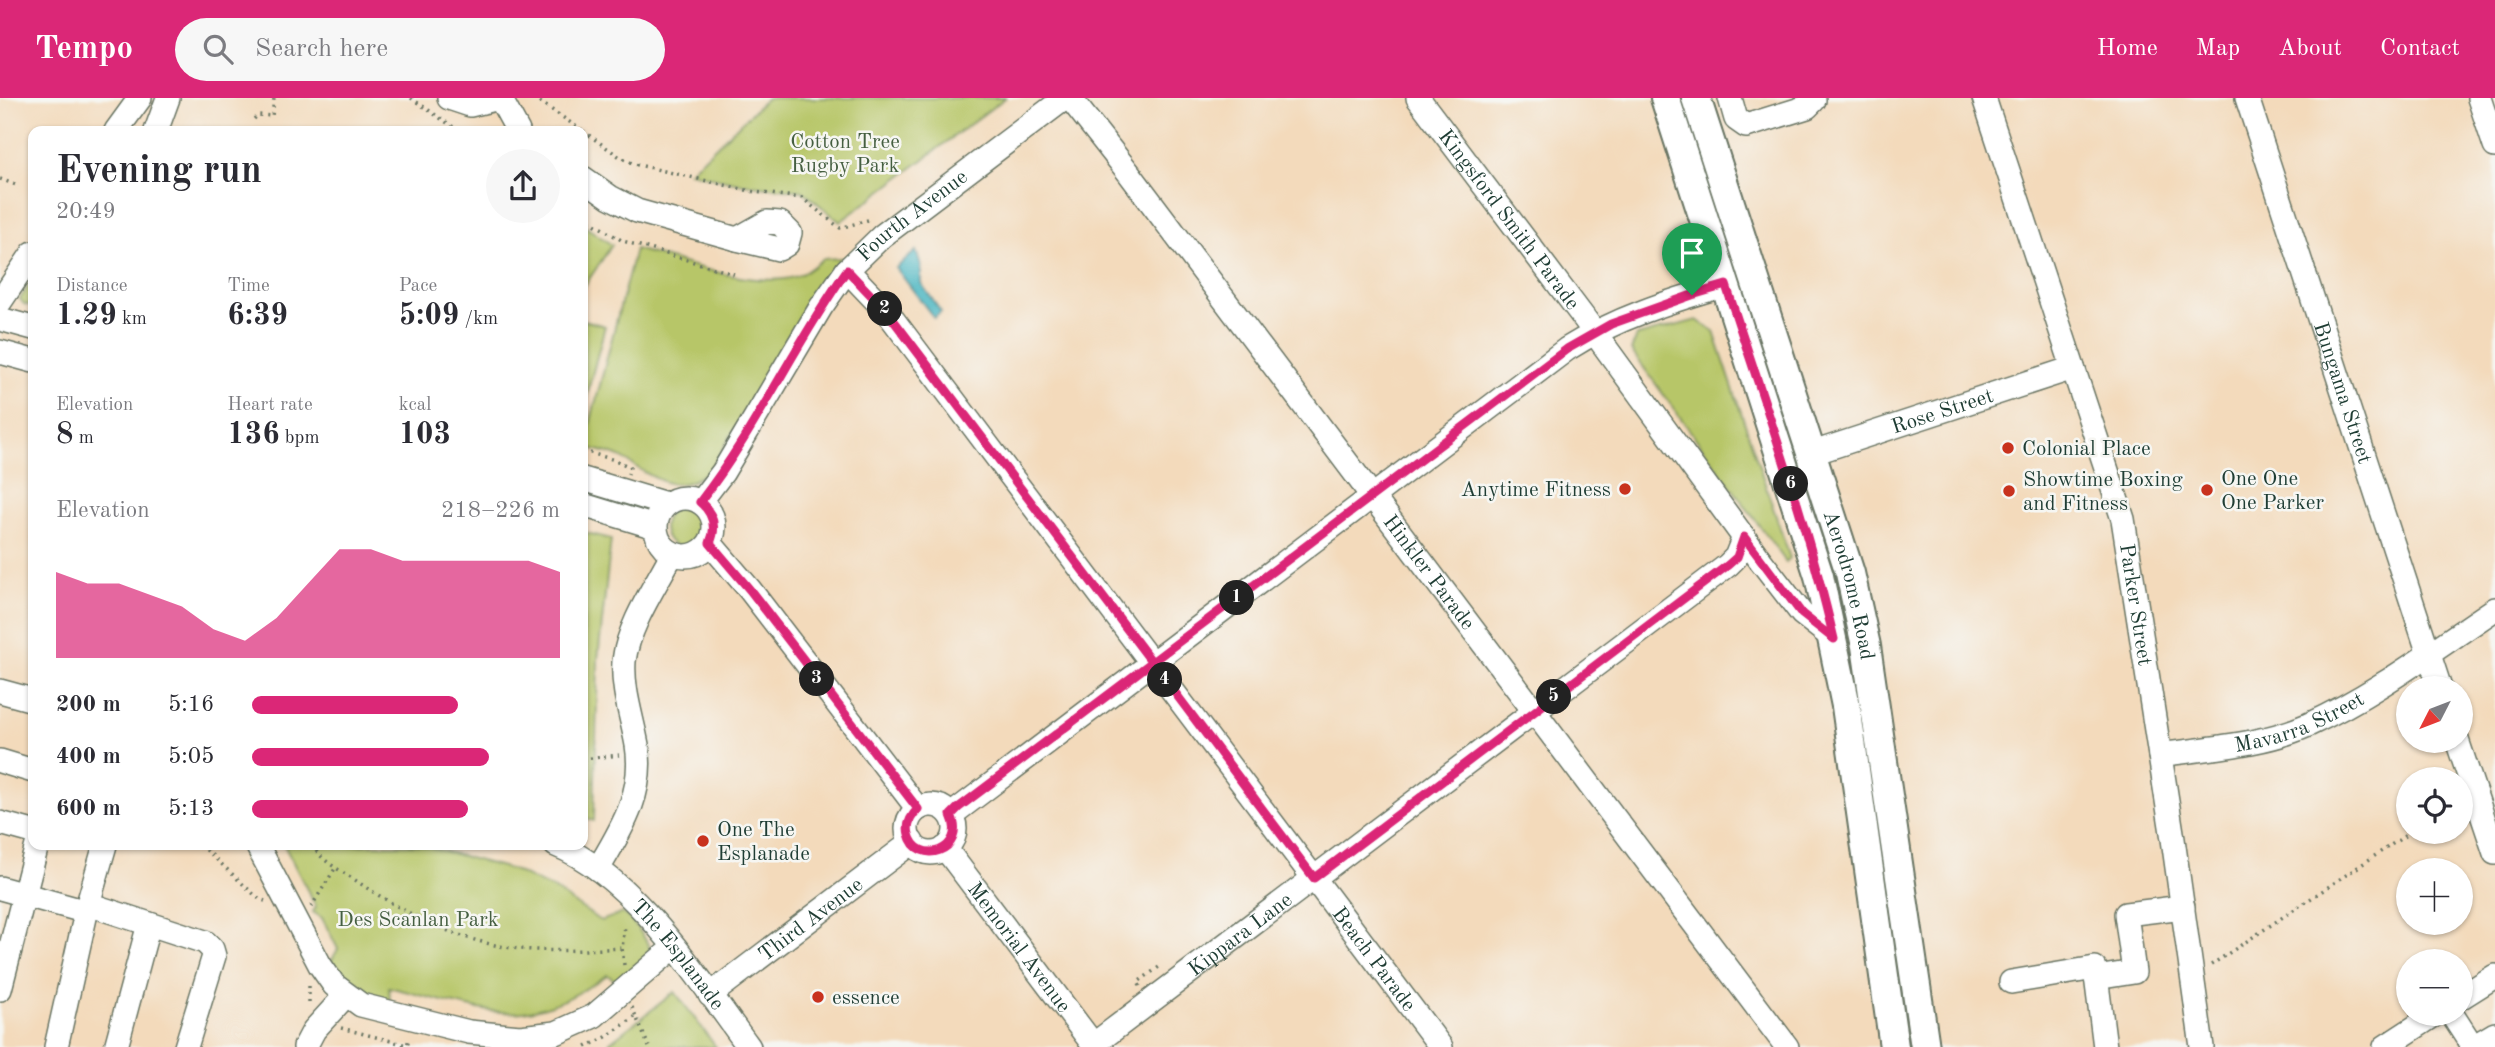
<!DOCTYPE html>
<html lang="en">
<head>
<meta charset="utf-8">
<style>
  body { margin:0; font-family:"Old Standard TT",serif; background:#f7f7f7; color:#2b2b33; height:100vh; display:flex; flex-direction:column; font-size:26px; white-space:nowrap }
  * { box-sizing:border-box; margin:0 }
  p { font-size:23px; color:#7c7c81 }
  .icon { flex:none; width:38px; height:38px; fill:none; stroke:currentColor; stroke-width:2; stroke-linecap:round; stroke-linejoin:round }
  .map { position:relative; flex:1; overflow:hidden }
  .side { position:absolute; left:28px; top:28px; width:560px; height:724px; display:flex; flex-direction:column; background:#fff; border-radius:14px; box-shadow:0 2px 5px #0004 }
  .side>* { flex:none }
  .needle { width:46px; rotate:228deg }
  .fabs { position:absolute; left:2396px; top:578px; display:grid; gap:14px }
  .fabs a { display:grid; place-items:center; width:77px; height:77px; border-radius:50%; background:#fff; box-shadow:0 2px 5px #0004; font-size:35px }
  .pin { position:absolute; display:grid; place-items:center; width:60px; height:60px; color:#fff; margin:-72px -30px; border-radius:50% 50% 50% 0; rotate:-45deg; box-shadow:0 0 7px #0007 }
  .pin .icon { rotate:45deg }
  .km { position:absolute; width:35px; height:35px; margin:-18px; border-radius:50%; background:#222; color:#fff; font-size:19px; line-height:35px; text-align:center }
  .round { display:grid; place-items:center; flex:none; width:74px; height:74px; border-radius:37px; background:#f7f7f7 }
  .overview { display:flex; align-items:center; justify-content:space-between; height:119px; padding:0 28px }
  h1 { font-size:38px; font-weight:700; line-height:52px }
  .stats { display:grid; grid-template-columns:repeat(3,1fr); gap:10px; height:119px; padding:7px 28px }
  .stats div { display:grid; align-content:center }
  .stats b { font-size:30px; font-weight:700 }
  .stats small { font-size:19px; font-weight:400 }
  .stats p { font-size:19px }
  .chart { height:196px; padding:14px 28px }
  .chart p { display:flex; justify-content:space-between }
  .chart svg { width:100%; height:126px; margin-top:7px; fill:#db2777; opacity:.7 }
  ul { padding:0 28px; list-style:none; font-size:23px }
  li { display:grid; grid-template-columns:112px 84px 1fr; align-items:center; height:52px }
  li i { height:18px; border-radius:9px; background:#db2777 }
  header { display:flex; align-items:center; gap:42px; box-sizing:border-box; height:98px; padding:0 35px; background:#db2777; color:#fff }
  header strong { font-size:33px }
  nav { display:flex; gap:38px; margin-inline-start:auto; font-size:24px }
  .search { width:490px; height:63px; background:#f7f7f7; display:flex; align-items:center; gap:18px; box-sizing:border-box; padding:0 24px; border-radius:38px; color:#7c7c81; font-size:26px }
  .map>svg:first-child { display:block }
</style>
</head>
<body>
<header>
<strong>Tempo</strong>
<div class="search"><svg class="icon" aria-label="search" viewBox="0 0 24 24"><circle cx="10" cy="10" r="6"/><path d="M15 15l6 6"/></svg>Search here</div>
<nav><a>Home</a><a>Map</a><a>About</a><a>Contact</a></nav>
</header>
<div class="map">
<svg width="2495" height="949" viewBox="0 0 2495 949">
  <rect width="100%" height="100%" fill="#f6f6f2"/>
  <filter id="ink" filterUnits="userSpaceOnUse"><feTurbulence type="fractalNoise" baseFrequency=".0143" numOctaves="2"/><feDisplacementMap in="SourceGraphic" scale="14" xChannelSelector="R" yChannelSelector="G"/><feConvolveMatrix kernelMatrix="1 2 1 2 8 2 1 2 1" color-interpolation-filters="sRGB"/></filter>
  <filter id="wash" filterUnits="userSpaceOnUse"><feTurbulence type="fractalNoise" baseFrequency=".00686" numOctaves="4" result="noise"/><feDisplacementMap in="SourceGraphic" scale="28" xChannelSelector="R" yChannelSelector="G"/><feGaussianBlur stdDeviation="1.57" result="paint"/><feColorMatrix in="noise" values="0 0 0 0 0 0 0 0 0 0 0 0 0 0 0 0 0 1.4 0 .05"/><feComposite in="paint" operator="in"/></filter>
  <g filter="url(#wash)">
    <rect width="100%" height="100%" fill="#f3dabb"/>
    <path fill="#b7c668" stroke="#6b824e" stroke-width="2" d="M 767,0 L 1005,0 L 840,124 L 803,93 L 743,86 L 689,74 Z
      M 583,127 L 612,147 L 583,190 Z
      M 635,151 C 680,163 738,186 784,181 C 800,179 811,171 822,161 L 841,160 L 711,370 C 677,402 654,379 622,360 C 611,354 596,352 584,349 Z
      M 33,180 L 33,208 L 24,206 L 20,201 Z
      M 583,222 L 605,228 L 583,312 Z
      M 1697,222 L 1714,234 L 1790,460 L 1786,464 L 1631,252 L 1637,238 Z
      M664 429a21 21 0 1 1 42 0a21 21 0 1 1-42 0Z
      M 583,434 L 611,441 L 598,561 L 594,723 L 583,720 Z
      M 284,747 L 422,747 L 513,772 L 555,792 L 601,823 L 622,815 C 634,823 646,840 651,853 L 620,885 L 607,877 C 582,894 555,910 523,914 C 486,918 426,898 389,889 L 390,903 C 364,896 348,885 330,865 L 338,851 L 322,820 L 313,814 L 316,809 Z
      M 675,894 L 716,949 L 609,949 L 610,944 Z"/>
    <path fill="#45b4c0" stroke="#32787a" stroke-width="2" d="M 916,153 L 921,167 L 921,185 L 941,214 L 934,220 L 896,170 Z"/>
  </g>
  <g filter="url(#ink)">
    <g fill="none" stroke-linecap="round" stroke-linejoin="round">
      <g stroke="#697463" stroke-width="26">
        <g id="minor">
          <path d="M 449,0 L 470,7 L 499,0"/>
          <path d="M 500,0 L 518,33"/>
          <path id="s1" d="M 1070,0 L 1129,75 L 1787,949"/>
          <path id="s2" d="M 1418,0 L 1584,220 L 1761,463 L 1802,516 L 1834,541"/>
          <path d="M 1730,0 L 1736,21 L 1746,28 L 1807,9 L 1814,2"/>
          <path id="s3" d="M 1984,0 L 2123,421 L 2173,741 L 2202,949"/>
          <path id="s4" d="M 2247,0 L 2440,590"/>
          <path d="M 2479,0 L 2495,48"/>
          <path d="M 116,33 L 140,0"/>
          <path d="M 156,33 L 168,0"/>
          <path d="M 583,80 L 610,99 L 637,113 L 737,141"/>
          <path d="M 767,124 L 780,125 L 790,135 L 787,146 L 779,151 L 737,141 Z"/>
          <path id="s5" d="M 847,172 L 888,215 L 1441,949"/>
          <path d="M 0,204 L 33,155"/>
          <path d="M 0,221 L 33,230"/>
          <path d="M 0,254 L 33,263"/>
          <path id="s6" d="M 1813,355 L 2073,270"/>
          <path d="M 583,381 L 666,406"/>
          <circle cx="685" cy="429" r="29"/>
          <path id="s7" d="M 700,404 L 723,374 L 821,209 L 847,172 L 882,138 L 1065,0"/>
          <path d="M 583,407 L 655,429"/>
          <path d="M 710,445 L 750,492 L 918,711"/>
          <path d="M 0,593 L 33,602"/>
          <path d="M 2457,642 L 2495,755"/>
          <path id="s8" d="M 2160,657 C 2208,650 2263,647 2308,627 C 2374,597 2435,551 2495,511"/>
          <path d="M 0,663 L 33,673"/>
          <circle cx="931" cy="731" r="24"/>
          <path d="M 951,717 L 1567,251 C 1616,220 1670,203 1725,187"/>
          <path d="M 0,725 L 33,734"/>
          <path d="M 257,747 L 320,867 L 334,887 L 361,907 L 469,934 L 520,939 L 556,935 L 594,918 L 673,850"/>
          <path id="s9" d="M 556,747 C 634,778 700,883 749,949"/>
          <path id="s10" d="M 945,750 L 1095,949"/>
          <path d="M 598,771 C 621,732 645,695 637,647 C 632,619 622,592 624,563 C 628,528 656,487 672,456"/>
          <path d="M 0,790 L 87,814"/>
          <path d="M 88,806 L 205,844 L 212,851 L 214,858 L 186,949"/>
          <path d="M 2096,880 L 2134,874 L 2126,816 L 2183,809"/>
          <path d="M 2011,884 L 2095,870 L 2105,949"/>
          <path d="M 0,891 L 37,747"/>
          <path id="s11" d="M 710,897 L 912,744"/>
          <path d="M 2460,900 L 2495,878"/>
          <path d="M 2451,915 L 2473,949 L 2495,936"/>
          <path id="s12" d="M 1093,947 L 1728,467 L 1736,459 L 1744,439"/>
          <path d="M 56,949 L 88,806 L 105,747"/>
          <path d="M 116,949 L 149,826"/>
          <path d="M 305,949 L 314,932 L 346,897"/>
          <path d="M 2385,949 L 2437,915"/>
        </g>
      </g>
      <g stroke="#697463" stroke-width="32">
        <g id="major">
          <path d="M 1665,0 L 1819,478 L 1846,608 L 1894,949"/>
          <path id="s13" d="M 1696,0 L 1850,475 L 1866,548 L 1925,949"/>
        </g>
      </g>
      <path stroke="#697463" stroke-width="3.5" stroke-dasharray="2 5" stroke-linecap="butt" d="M 411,0 L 459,33
        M 534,0 L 583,33
        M 254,21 L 258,17 L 272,18 L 274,0
        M 583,33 L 620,59 L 634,66 L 755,94 L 802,100 L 840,130 L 868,122
        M 0,81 L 19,88
        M 583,119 L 623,143 L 734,176
        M 583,353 L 615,362 L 630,369 L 628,376
        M 583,661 L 619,657
        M 201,747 L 259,801 L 265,803
        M 312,747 C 322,764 342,773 358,784 C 406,816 461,845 520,851 C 554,854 588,852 622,850
        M 311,809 L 336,769
        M 624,867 L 622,850 L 625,828
        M 2211,867 L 2412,733
        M 309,888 L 309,908
        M 1140,888 L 1138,884 L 1159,869
        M 632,909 L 649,949
        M 341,930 L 407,947 L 409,941 L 411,942
        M 586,949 L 606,939 L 635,919"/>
      <use href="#minor" stroke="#fff" stroke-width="23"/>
      <use href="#major" stroke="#fff" stroke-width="28"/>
    </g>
  </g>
  <g fill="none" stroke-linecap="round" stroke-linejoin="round" filter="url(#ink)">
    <g stroke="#fff" stroke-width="14">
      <path id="route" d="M 1692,197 L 1611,226 L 1567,251 L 1152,564 L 888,215 L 847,172 C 794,247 756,332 700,404 C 713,415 717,429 710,445 L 750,492 L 918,711 C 911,718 906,726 909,736 C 917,769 968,753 951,717 L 958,710 L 1152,564 L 1314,780 L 1728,467 L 1737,459 L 1744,439 L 1802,516 L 1834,541 C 1806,421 1764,304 1726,187 L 1692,197"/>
    </g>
    <use href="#route" stroke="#db2777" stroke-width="9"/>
  </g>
  <g fill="#c8321e" stroke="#f6f6f2" stroke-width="2.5">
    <circle cx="2008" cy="350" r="7"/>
    <circle cx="1625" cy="391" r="7"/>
    <circle cx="2207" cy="392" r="7"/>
    <circle cx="2009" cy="393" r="7"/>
    <circle cx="703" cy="743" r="7"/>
    <circle cx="818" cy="899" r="7"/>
  </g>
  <g text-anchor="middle" stroke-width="5" stroke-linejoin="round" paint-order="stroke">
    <g font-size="21" fill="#455f41" stroke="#f6f6f2">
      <text x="845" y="50">Cotton Tree<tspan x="845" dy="24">Rugby Park</tspan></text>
      <text x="418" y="828">Des Scanlan Park</text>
    </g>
    <g font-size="21" fill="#1f3d34" stroke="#f6f6f2">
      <text dy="7" stroke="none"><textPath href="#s7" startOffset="360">Fourth Avenue</textPath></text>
      <text dy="7" stroke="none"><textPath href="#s2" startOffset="152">Kingsford Smith Parade</textPath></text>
      <text dy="7" stroke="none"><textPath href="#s4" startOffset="310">Bungama Street</textPath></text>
      <text dy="7" stroke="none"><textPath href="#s6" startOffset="136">Rose Street</textPath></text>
      <text dy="7" stroke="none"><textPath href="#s1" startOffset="595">Hinkler Parade</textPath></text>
      <text dy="7" stroke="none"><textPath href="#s13" startOffset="511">Aerodrome Road</textPath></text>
      <text dy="7" stroke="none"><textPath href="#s3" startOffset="530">Parker Street</textPath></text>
      <text dy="7" stroke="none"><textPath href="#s8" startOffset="144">Mavarra Street</textPath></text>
      <text dy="7" stroke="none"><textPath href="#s11" startOffset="126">Third Avenue</textPath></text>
      <text dy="7" stroke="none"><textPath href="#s12" startOffset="184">Kippara Lane</textPath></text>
      <text dy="7" stroke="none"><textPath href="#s10" startOffset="124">Memorial Avenue</textPath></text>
      <text dy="7" stroke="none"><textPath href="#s9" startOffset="166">The Esplanade</textPath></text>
      <text dy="7" stroke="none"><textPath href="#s5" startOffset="868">Beach Parade</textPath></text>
    </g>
    <g font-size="21" fill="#1f3d34" stroke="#f6f6f2" text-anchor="start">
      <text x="2022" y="357">Colonial Place</text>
      <text x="2221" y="387">One One<tspan x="2221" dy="24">One Parker</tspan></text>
      <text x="2023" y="388">Showtime Boxing<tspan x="2023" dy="24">and Fitness</tspan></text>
      <text x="1611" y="398" text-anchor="end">Anytime Fitness</text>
      <text x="717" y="738">One The<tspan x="717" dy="24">Esplanade</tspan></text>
      <text x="832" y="906">essence</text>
    </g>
  </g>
</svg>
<div class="fabs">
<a><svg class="needle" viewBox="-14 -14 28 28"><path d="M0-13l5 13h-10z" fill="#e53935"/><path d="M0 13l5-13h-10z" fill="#7c7c81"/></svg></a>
<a><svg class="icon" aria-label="locate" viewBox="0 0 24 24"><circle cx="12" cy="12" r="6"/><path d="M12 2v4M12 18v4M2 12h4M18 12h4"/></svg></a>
<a>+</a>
<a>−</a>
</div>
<div class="pin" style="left:1692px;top:197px;background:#1e9e55"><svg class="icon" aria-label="arrive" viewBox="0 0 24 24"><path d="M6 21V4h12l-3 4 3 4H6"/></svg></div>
<b class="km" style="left:1237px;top:500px">1</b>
<b class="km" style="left:885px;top:211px">2</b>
<b class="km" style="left:817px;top:581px">3</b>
<b class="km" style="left:1165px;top:582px">4</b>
<b class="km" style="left:1554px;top:599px">5</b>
<b class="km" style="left:1791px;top:386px">6</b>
<section class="side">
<div class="overview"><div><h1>Evening run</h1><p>20:49</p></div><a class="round"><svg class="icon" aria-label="share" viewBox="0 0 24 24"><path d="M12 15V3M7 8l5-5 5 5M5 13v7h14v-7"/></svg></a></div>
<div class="stats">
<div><p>Distance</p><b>1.29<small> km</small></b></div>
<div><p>Time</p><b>6:39</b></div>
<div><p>Pace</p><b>5:09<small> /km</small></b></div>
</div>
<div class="stats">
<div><p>Elevation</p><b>8<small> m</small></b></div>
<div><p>Heart rate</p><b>136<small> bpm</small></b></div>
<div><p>kcal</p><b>103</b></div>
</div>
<div class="chart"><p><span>Elevation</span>218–226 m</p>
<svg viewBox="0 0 160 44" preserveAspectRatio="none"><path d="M0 44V14L10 18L20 18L30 22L40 26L50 34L60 38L70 30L80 18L90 6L100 6L110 10L120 10L130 10L140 10L150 10L160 14V44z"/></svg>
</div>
<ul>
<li><b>200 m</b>5:16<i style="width:67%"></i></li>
<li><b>400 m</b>5:05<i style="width:77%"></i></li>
<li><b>600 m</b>5:13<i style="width:70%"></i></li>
</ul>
</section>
</div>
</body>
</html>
